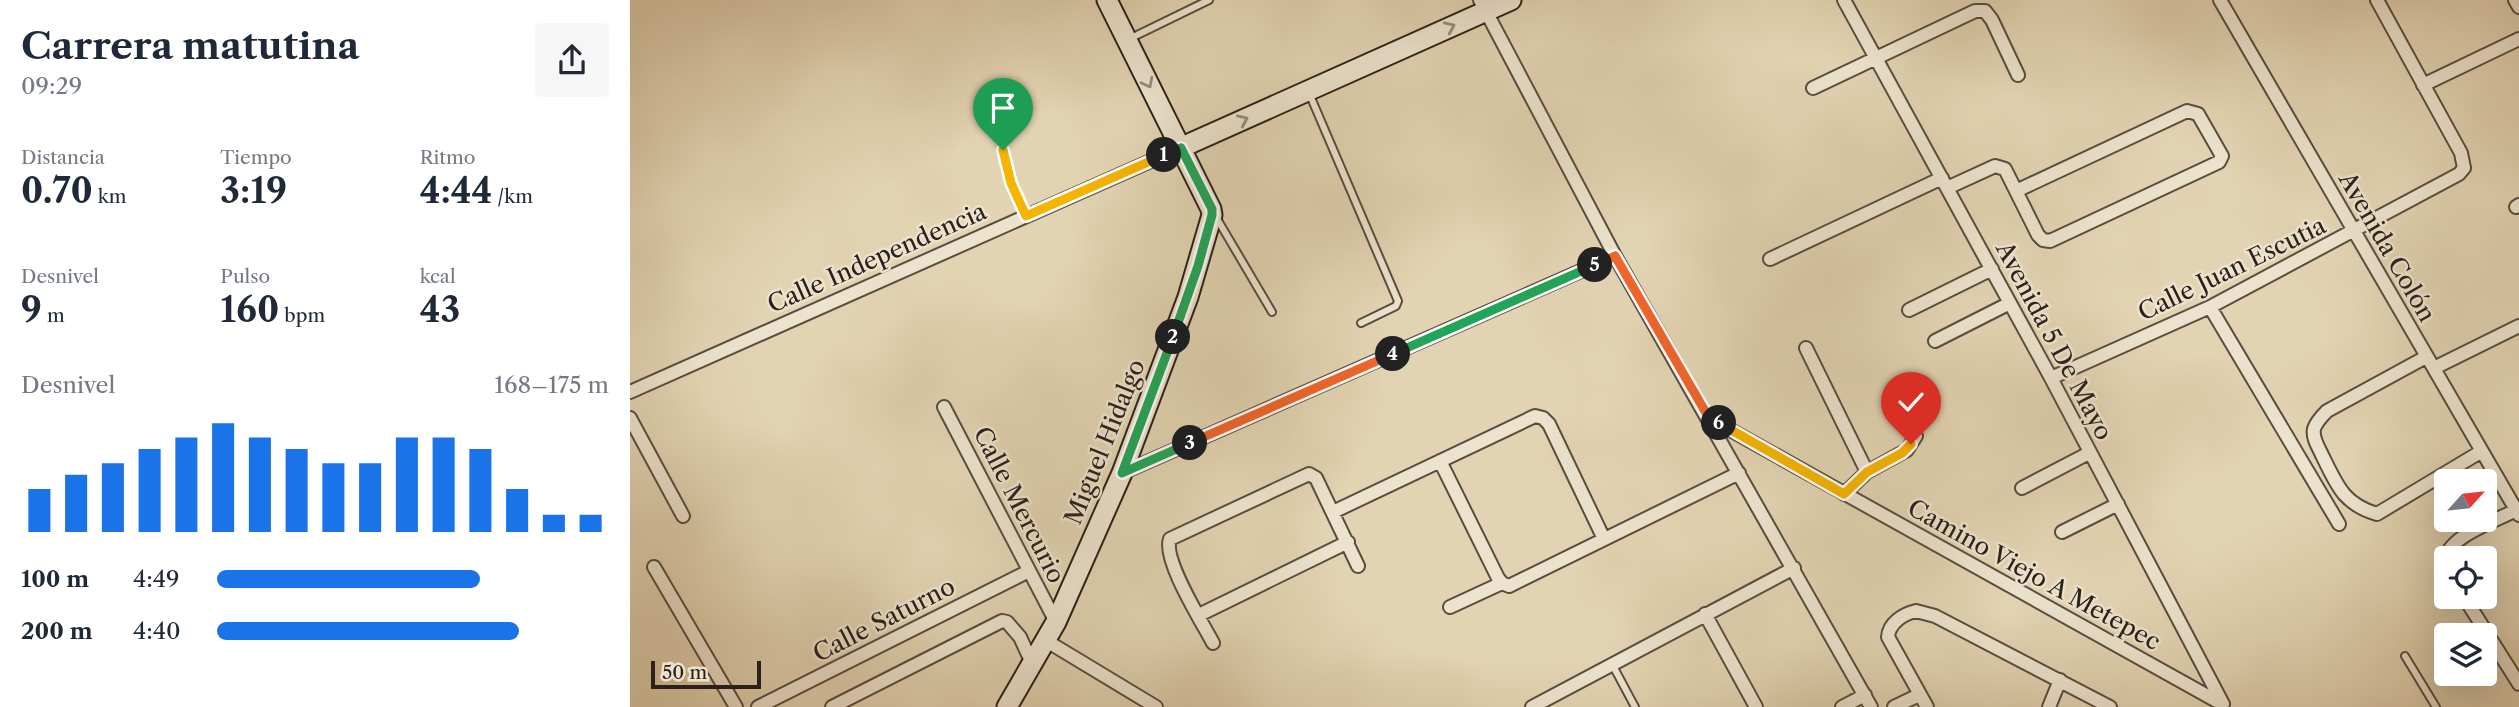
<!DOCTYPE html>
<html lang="es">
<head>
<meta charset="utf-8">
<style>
  body { margin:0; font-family:"Libre Caslon Text",serif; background:#f6f6f7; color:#1f2937; height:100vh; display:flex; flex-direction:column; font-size:26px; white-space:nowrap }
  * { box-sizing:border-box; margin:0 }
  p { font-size:23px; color:#747a83 }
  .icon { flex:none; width:38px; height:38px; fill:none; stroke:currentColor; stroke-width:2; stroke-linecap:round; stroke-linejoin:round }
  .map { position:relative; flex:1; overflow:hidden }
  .drawer { display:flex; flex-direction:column; background:#fff; width:630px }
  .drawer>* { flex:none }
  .needle { width:46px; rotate:63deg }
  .controls { position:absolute; left:1804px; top:469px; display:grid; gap:14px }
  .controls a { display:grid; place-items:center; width:63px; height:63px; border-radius:7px; background:#fff; box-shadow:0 7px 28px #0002; font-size:35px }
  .scale { position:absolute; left:21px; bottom:18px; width:110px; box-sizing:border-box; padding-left:7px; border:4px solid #2b201a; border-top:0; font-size:19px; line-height:24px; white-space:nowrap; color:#2b201a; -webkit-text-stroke:5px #ece2cd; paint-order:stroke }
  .pin { position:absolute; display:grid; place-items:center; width:60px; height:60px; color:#fff; margin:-72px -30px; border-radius:50% 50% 50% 0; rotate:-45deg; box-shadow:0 0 7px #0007 }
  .pin .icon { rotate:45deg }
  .km { position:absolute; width:35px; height:35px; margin:-18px; border-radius:50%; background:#222; color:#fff; font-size:19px; line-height:35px; text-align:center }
  .round { display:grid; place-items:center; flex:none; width:74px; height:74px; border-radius:7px; background:#f6f6f7 }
  .overview { display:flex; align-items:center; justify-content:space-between; height:119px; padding:0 21px }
  h1 { font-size:38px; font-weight:700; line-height:52px }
  .stats { display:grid; grid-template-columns:repeat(3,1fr); gap:10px; height:119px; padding:7px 21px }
  .stats div { display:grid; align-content:center }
  .stats b { font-size:35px; font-weight:700 }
  .stats small { font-size:19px; font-weight:400 }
  .stats p { font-size:19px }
  .chart { height:196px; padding:14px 21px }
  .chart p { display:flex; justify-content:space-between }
  .chart svg { width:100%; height:126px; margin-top:7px; stroke:#1a73e8; stroke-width:6 }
  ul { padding:0 21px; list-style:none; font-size:23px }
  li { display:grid; grid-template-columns:112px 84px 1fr; align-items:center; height:52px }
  li i { height:18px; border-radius:9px; background:#1a73e8 }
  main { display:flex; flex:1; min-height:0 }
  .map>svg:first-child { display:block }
</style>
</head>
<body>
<main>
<section class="drawer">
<div class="overview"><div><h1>Carrera matutina</h1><p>09:29</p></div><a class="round"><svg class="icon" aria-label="share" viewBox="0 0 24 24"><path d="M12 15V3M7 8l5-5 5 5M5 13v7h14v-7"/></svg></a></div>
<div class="stats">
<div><p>Distancia</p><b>0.70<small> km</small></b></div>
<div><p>Tiempo</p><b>3:19</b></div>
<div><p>Ritmo</p><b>4:44<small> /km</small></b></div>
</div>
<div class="stats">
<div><p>Desnivel</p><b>9<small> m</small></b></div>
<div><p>Pulso</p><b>160<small> bpm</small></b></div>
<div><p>kcal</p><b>43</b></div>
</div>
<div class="chart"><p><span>Desnivel</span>168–175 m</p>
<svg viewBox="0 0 160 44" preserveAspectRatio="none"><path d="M5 44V29M15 44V24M25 44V20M35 44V15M45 44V11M55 44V6M65 44V11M75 44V15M85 44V20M95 44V20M105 44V11M115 44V11M125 44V15M135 44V29M145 44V38M155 44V38"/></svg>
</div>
<ul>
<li><b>100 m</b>4:49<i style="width:67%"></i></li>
<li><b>200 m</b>4:40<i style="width:77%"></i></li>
</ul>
</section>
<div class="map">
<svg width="1889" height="707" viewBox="0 0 1889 707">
  <rect width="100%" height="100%" fill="#e2d3b2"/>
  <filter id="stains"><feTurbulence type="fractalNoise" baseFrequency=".00286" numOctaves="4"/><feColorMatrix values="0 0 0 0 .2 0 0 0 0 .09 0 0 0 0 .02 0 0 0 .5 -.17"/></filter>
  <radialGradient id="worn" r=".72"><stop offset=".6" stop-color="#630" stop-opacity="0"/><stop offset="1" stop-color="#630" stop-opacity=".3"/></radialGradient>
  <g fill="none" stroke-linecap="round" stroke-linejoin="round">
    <g stroke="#594d40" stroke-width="10">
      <path id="service" d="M 499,39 L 579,0
        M 373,93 L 373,150 L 381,182 L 396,216
        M 679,93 L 768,301 L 766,306 L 731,323
        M 586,217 L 642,312
        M 1775,656 L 1806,707
        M 982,664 L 1005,707"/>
    </g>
    <g stroke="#594d40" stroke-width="16">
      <path id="minor" d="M 850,0 L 985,256 L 1241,707
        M 1214,0 L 1421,378 L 1593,704
        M 1590,0 L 1889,515
        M 1885,0 L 1889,7
        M 1793,85 L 1889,39
        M 1183,88 L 1345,11 L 1355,11 L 1362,20 L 1388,75
        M 1317,188 L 1365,166 L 1375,169 L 1408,235 L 1413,240 L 1420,241 L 1589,162 L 1592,156 L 1568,114 L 1557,111 L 1386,191
        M 1886,207 L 1889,205
        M 1140,259 L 1312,178
        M 1580,307 L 1709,524
        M 1279,310 L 1362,269
        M 1305,341 L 1380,303
        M 1176,348 L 1237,472
        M 1796,357 L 1697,411 C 1692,416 1686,422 1684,429 C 1682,438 1689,448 1692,455 C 1707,485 1713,504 1747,514 L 1852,451
        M 1804,368 L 1889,326
        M 1421,378 L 1580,307 L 1829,174 L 1834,168 L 1831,153 L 1747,0
        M 0,392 L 550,148
        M 314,407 L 426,622
        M 0,418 L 53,516
        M 1079,418 L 1592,704
        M 810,461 L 868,578 L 872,583 L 879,586 L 1109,473
        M 492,473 L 985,256
        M 1392,488 L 1459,453
        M 1214,494 L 1237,472 L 1277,450 L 1286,436
        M 703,512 L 905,416 L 913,418 L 919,424 L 974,539
        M 1432,532 L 1488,504
        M 1816,562 C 1813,538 1868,520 1886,510
        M 24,567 L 106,707
        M 1834,597 L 1889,684
        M 820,607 L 872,583
        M 1075,614 L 1126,707
        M 569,615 L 718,542
        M 415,640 L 526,707
        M 583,643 C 572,622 532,559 540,539 L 679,474 L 686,478 L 728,566
        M 128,707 L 399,571
        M 202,707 L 372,621 L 377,622 L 390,637 L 402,663
        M 902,707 L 1164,568
        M 1212,707 L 1235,695
        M 1264,707 L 1289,695
        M 1297,707 L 1258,637 C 1259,623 1273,614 1286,611 L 1305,616 L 1480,707
        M 1419,707 L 1430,680"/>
    </g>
    <g stroke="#2b201a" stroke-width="23">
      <path id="secondary" d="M 550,148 L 881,0
        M 377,707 L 426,622 L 492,473 L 558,297 L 582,215 L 581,209 L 477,0"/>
    </g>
    <use href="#service" stroke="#ece2cd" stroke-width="6"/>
    <use href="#minor" stroke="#ece2cd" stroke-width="12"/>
    <use href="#secondary" stroke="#ece2cd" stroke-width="19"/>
  </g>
  <defs><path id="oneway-chevron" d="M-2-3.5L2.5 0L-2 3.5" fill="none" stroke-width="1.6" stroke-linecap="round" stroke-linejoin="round" transform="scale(1.75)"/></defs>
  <g stroke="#958b7c">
    <use href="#oneway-chevron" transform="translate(820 27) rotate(-24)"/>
    <use href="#oneway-chevron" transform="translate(518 83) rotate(63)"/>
    <use href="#oneway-chevron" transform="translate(613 120) rotate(-24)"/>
  </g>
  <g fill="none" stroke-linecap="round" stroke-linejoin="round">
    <g stroke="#fff" stroke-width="14">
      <path id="split-1" d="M 373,150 L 381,183 L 396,216 L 534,155"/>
    </g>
    <g stroke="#fff" stroke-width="14">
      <path id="split-2" d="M 534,155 L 551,148 L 582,209 L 582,215 L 568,266 L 543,337"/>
    </g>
    <g stroke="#fff" stroke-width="14">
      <path id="split-3" d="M 543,337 L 492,473 L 560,443"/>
    </g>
    <g stroke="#fff" stroke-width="14">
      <path id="split-4" d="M 560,443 L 763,354"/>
    </g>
    <g stroke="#fff" stroke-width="14">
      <path id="split-5" d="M 763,354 L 965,265"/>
    </g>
    <g stroke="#fff" stroke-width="14">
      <path id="split-6" d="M 965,265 L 985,256 L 1079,418 L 1089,423"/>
    </g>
    <g stroke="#fff" stroke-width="14">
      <path id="split-7" d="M 1089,423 L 1214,494 L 1237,472 L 1272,453 L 1281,444"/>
    </g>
    <use href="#split-1" stroke="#f5b400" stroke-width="9"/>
    <use href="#split-2" stroke="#22a559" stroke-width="9"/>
    <use href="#split-3" stroke="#22a559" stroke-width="9"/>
    <use href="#split-4" stroke="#f0652b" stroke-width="9"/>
    <use href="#split-5" stroke="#22a559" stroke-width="9"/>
    <use href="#split-6" stroke="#f0652b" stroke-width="9"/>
    <use href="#split-7" stroke="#f5b400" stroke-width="9"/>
  </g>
  <g text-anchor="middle" stroke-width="5" stroke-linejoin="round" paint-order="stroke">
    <g font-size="24" fill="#2b201a" stroke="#ece2cd">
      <text transform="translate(1757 247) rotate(60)" y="8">Avenida Colón</text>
      <text transform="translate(247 258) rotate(-24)" y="8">Calle Independencia</text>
      <text transform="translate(1602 269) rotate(-26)" y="8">Calle Juan Escutia</text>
      <text transform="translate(1424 341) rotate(62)" y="8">Avenida 5 De Mayo</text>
      <text transform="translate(475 442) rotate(-68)" y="8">Miguel Hidalgo</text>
      <text transform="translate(389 505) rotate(63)" y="8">Calle Mercurio</text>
      <text transform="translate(1404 575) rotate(29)" y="8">Camino Viejo A Metepec</text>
      <text transform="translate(254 620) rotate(-27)" y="8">Calle Saturno</text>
    </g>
  </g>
  <rect width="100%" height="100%" filter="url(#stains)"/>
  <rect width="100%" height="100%" fill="url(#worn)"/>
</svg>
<div class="controls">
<a><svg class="needle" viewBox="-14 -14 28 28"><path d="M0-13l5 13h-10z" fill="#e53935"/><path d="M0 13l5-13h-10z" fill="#747a83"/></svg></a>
<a><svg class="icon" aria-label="locate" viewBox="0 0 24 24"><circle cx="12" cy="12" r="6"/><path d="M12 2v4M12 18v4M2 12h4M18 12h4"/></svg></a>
<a><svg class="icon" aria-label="layers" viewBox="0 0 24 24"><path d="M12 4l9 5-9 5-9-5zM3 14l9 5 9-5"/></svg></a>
</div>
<div class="scale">50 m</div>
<div class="pin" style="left:373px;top:150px;background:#1e9e55"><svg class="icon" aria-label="arrive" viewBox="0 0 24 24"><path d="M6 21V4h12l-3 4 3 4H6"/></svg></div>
<div class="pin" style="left:1281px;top:444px;background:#d93025"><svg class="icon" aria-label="check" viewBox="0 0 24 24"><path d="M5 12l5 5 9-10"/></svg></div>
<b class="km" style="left:534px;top:155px">1</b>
<b class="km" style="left:543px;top:337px">2</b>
<b class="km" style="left:560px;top:443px">3</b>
<b class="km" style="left:763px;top:354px">4</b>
<b class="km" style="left:965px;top:265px">5</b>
<b class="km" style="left:1089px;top:423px">6</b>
</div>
</main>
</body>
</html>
